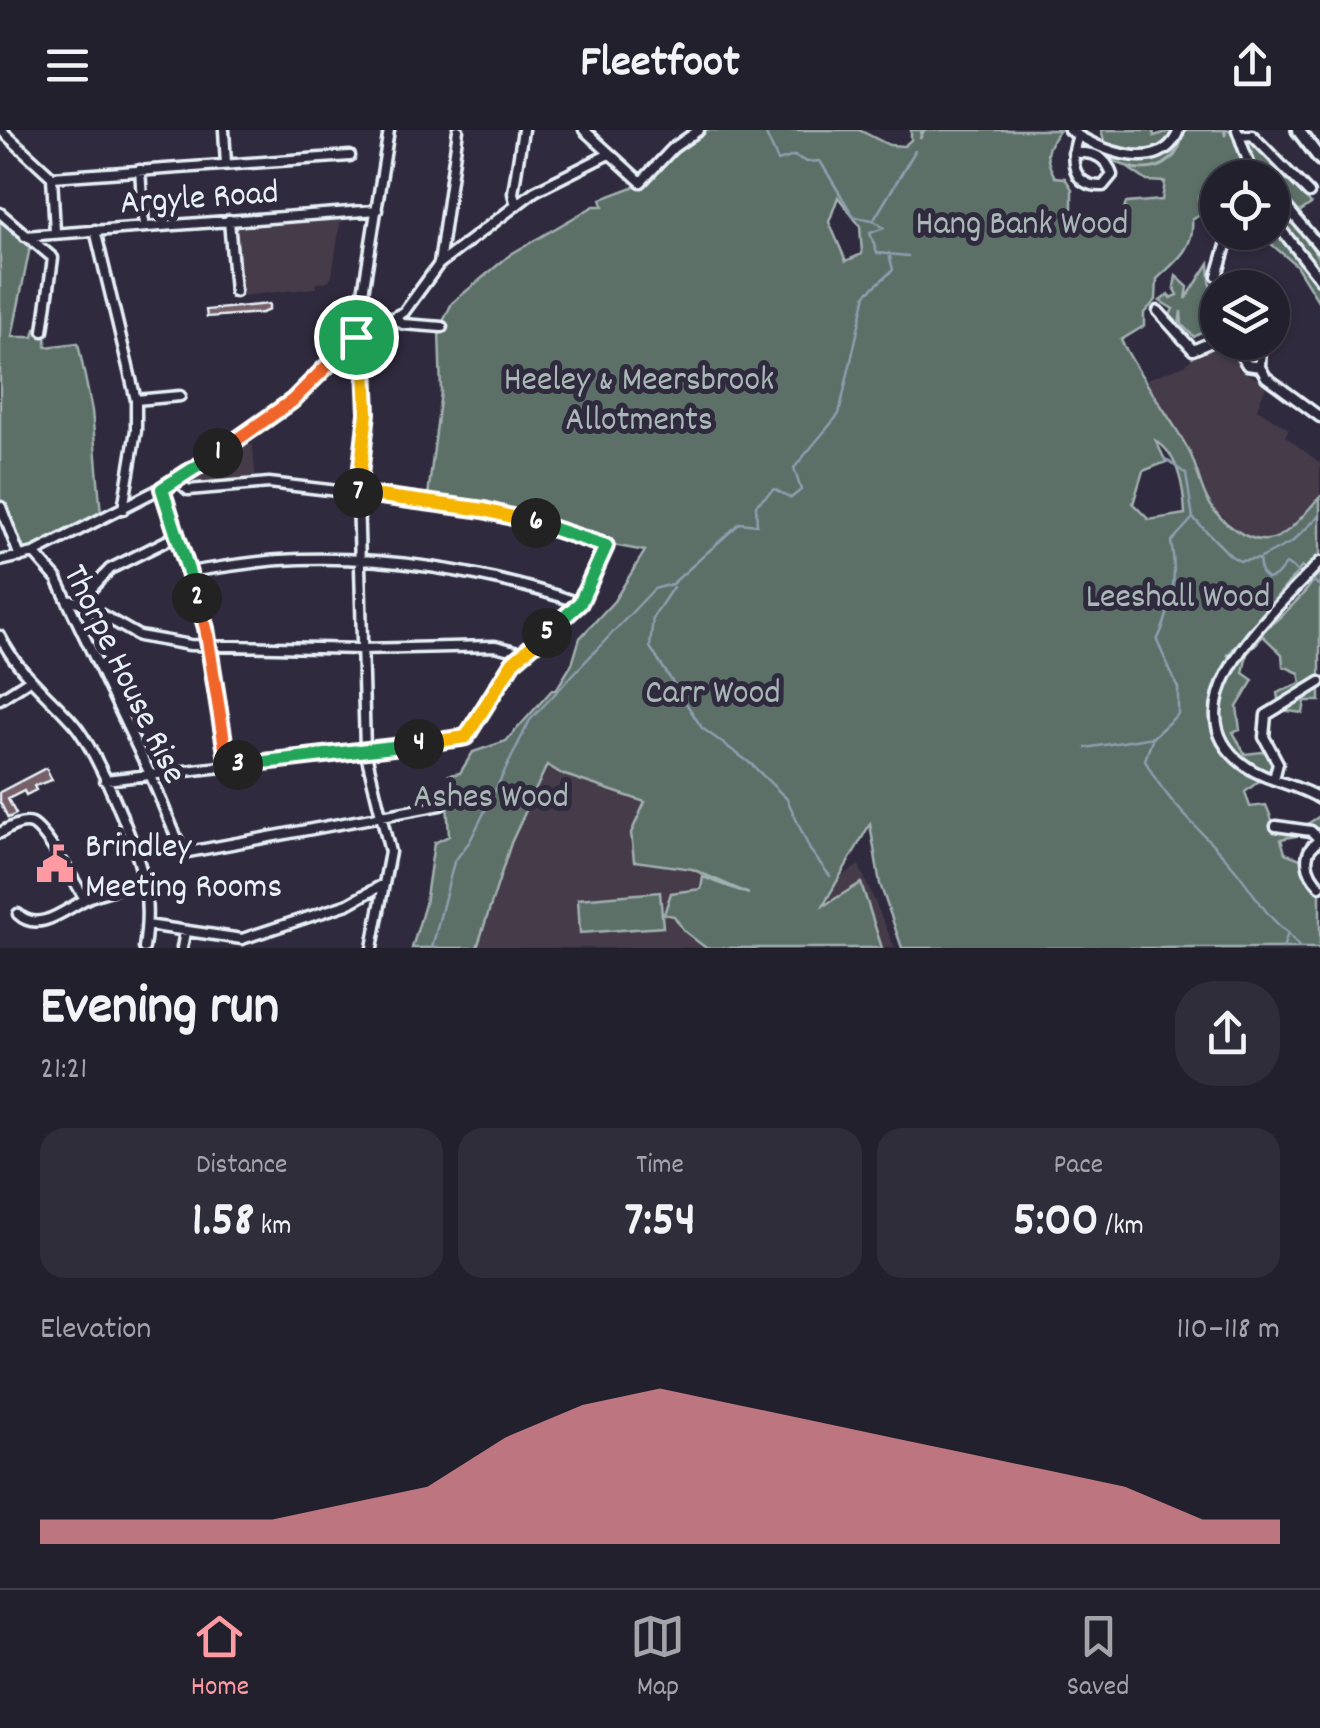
<!DOCTYPE html>
<html lang="en">
<head>
<meta charset="utf-8">
<style>
  body { margin:0; font-family:Dekko,sans-serif; background:#2f2d3a; color:#f1f3f6; height:100vh; display:flex; flex-direction:column; font-size:38px; white-space:nowrap }
  * { box-sizing:border-box; margin:0 }
  p { font-size:32px; color:#a3a3aa }
  .icon { flex:none; width:55px; height:55px; fill:none; stroke:currentColor; stroke-width:2; stroke-linecap:round; stroke-linejoin:round }
  .map { position:relative; height:818px; overflow:hidden }
  .side { display:flex; flex-direction:column; background:#23202e; flex:1 }
  .side>* { flex:none }
  .controls { position:absolute; left:1200px; top:30px; display:grid; gap:20px }
  .controls a { display:grid; place-items:center; width:90px; height:90px; border-radius:50%; background:#23202e; box-shadow:0 2px 8px #0004,0 0 0 2px #403e4a; font-size:50px }
  .pin { position:absolute; display:grid; place-items:center; width:85px; height:85px; color:#fff; margin:-42px; border:5px solid #fff; border-radius:50%; box-shadow:0 2px 10px #0007 }
  .km { position:absolute; width:50px; height:50px; margin:-25px; border-radius:50%; background:#222; color:#fff; font-size:28px; line-height:50px; text-align:center }
  .round { display:grid; place-items:center; flex:none; width:105px; height:105px; border-radius:40px; background:#2f2d3a }
  .head { display:flex; align-items:center; justify-content:space-between; height:170px; padding:0 40px }
  h1 { font-size:55px; font-weight:700; line-height:75px }
  .metrics { display:grid; grid-template-columns:repeat(3,1fr); gap:15px; height:170px; padding:10px 40px }
  .metrics div { display:grid; align-content:center; border-radius:25px; background:#2f2d3a; text-align:center }
  .metrics b { font-size:50px; font-weight:700 }
  .metrics small { font-size:28px; font-weight:400 }
  .metrics p { font-size:28px }
  .chart { height:280px; padding:20px 40px }
  .chart p { display:flex; justify-content:space-between }
  .chart svg { width:100%; height:180px; margin-top:10px; fill:#ff9aa2; opacity:.7 }
  header { display:flex; justify-content:space-between; align-items:center; height:130px; padding:0 40px; background:#23202e; font-size:45px; font-weight:700 }
  .dock { display:flex; justify-content:space-around; align-items:center; height:140px; border-top:2px solid #403e4a; background:#23202e; font-size:28px; color:#a3a3aa }
  .dock a { display:grid; justify-items:center; gap:5px }
  .dock .selected { color:#ff9aa2 }
  .map>svg:first-child { display:block }
</style>
</head>
<body>
<header><svg class="icon" aria-label="menu" viewBox="0 0 24 24"><path d="M4 6h16M4 12h16M4 18h16"/></svg>Fleetfoot<svg class="icon" aria-label="share" viewBox="0 0 24 24"><path d="M12 15V3M7 8l5-5 5 5M5 13v7h14v-7"/></svg></header>
<div class="map">
<svg width="1320" height="818" viewBox="0 0 1320 818">
  <rect width="100%" height="100%" fill="#2f2a3d"/>
  <filter id="ink" filterUnits="userSpaceOnUse"><feTurbulence type="fractalNoise" baseFrequency=".01" numOctaves="2"/><feDisplacementMap in="SourceGraphic" scale="20" xChannelSelector="R" yChannelSelector="G"/><feConvolveMatrix kernelMatrix="1 2 1 2 8 2 1 2 1" color-interpolation-filters="sRGB"/></filter>
  <g filter="url(#ink)">
    <path fill="#453a4a" d="M 341,88 L 332,146 L 327,152 L 316,153 L 316,158 L 240,166 L 234,96 Z
      M 1226,213 L 1234,219 L 1239,240 L 1267,253 L 1257,279 L 1289,299 L 1285,306 L 1320,333 L 1320,367 L 1278,409 L 1262,411 L 1243,405 L 1210,375 L 1193,328 L 1142,251 L 1185,235 L 1206,214 Z
      M 253,315 L 256,354 L 196,359 L 196,350 L 233,316 Z
      M 547,635 L 562,644 L 646,672 L 631,703 L 665,734 L 692,739 L 752,766 L 822,777 L 837,749 L 859,735 L 895,818 L 477,818 L 511,713 Z"/>
    <path fill="#5c7068" stroke="#a2b0b0" stroke-width="2.5" fill-rule="evenodd" d="M 704,0 L 859,0 L 889,15 L 904,16 L 911,10 L 911,0 L 922,0 L 920,9 L 924,0 L 1060,0 C 1045,18 1043,26 1055,47 L 1065,48 L 1072,59 L 1072,84 L 1080,89 L 1091,85 L 1091,90 L 1086,91 L 1107,99 L 1119,94 L 1126,73 L 1162,70 L 1165,52 L 1147,51 L 1128,38 C 1154,42 1175,37 1182,9 C 1179,15 1175,24 1169,30 C 1151,46 1114,38 1102,20 L 1148,29 L 1171,20 L 1181,0 L 1224,0 L 1225,6 L 1226,0 L 1246,0 L 1311,74 L 1292,87 L 1320,130 L 1320,174 L 1296,135 L 1258,103 L 1272,102 L 1272,48 L 1218,48 L 1217,56 L 1212,49 L 1198,69 L 1206,81 L 1192,90 C 1195,118 1175,132 1157,149 L 1156,170 L 1144,183 L 1144,196 L 1121,210 C 1141,250 1169,283 1190,323 C 1198,339 1200,359 1210,374 C 1220,391 1246,412 1267,410 C 1287,409 1306,381 1320,367 L 1320,571 L 1305,571 L 1303,583 L 1280,580 L 1277,563 L 1301,553 L 1299,543 L 1283,536 L 1282,524 L 1263,506 L 1247,524 L 1243,543 L 1253,550 L 1237,577 L 1240,600 L 1233,602 L 1245,624 L 1271,621 L 1276,629 L 1273,649 L 1259,651 L 1245,662 L 1250,677 L 1266,675 L 1272,690 L 1304,696 L 1320,686 L 1320,705 L 1310,703 L 1281,709 L 1285,723 L 1303,730 L 1308,747 L 1320,759 L 1320,818 L 902,818 L 880,754 L 870,694 L 823,776 L 861,753 L 882,818 L 706,818 L 684,801 L 674,786 L 664,784 L 671,763 L 701,759 L 703,747 L 749,764 L 692,739 L 634,731 L 631,703 L 645,672 L 562,644 L 547,635 L 511,713 L 477,818 L 412,818 L 425,774 L 434,713 L 449,706 L 447,672 L 453,663 L 449,645 L 460,643 L 473,622 L 506,611 L 552,560 L 556,560 L 572,534 L 580,508 L 614,471 L 645,421 L 607,414 L 518,382 L 428,366 L 441,262 L 439,200 L 452,173 L 511,124 L 594,76 L 603,76 L 601,69 L 641,54 ZM 838,67 L 860,96 L 862,124 L 846,131 L 829,92 ZM 1156,311 C 1178,324 1184,358 1185,384 L 1149,390 L 1133,374 L 1143,341 L 1166,332 ZM 1302,437 L 1318,444 C 1297,477 1260,505 1227,526 Z
      M 1101,0 L 1153,0 L 1154,6 L 1173,0 C 1162,29 1128,19 1105,13 Z
      M 0,90 L 30,117 L 12,207 L 33,207 L 35,199 L 46,200 L 46,217 L 78,213 L 92,281 L 101,385 L 20,423 L 0,376 Z
      M 1209,133 L 1212,180 L 1217,194 L 1194,207 L 1182,195 L 1181,181 L 1179,196 L 1170,185 L 1173,179 L 1160,171 L 1169,164 L 1171,168 L 1178,165 L 1174,157 L 1176,146 L 1188,157 L 1186,169 Z
      M 660,762 L 663,797 L 580,803 L 578,769 Z"/>
    <g fill="none" stroke-linecap="round" stroke-linejoin="round">
      <path stroke="#8e9eae" stroke-width="2.5" d="M 764,0 L 778,31 L 794,26 L 807,32 L 820,31 L 854,87 L 873,90 L 884,98 L 870,103 L 877,123 L 908,126
        M 875,88 L 915,21
        M 1164,328 L 1186,344 L 1193,388 L 1231,426 L 1240,431 L 1259,429 L 1261,443 L 1267,449 L 1276,446 L 1286,434 L 1302,444
        M 1193,388 L 1171,412 C 1178,446 1172,479 1157,511 L 1178,558 L 1178,584 L 1153,607 L 1145,630 C 1164,670 1200,699 1229,732 C 1251,756 1262,783 1288,803 L 1283,818
        M 1261,428 L 1292,412 L 1320,385
        M 1309,448 L 1320,456
        M 673,457 L 653,487 L 650,517 L 702,598 L 750,633 L 787,669 L 810,720 L 830,746
        M 1086,618 L 1153,607
        M 1288,803 L 1300,818
        M 432,818 L 454,732 L 470,711 L 530,590 L 654,459 L 672,454 L 740,393 L 757,395 L 756,375 L 774,359 L 791,368 L 801,360 L 794,338 L 839,284 L 866,164 L 893,140 L 889,123"/>
    </g>
    <path fill="#776067" stroke="#e8f1f8" stroke-width="2.5" d="M 269,174 L 269,180 L 262,183 L 207,187 L 206,180 Z
      M 46,638 L 52,650 L 34,656 L 36,660 L 26,665 L 24,661 L 8,669 L 16,684 L 8,688 L 0,672 L 0,662 Z"/>
    <g fill="none" stroke-linecap="round" stroke-linejoin="round">
      <g stroke="#e8f1f8" stroke-width="15">
        <path id="minor" d="M 1,0 L 52,47
          M 224,0 L 226,34
          M 584,0 L 641,52 L 673,18 L 699,0
          M 1069,0 C 1099,20 1162,47 1179,0
          M 1237,0 L 1254,48
          M 1239,6 L 1252,5 L 1309,63
          M 1073,23 C 1092,22 1106,25 1112,45 L 1103,56 C 1072,57 1069,30 1078,6
          M 140,40 L 144,96
          M 52,47 L 350,26
          M 52,47 L 55,102
          M 1272,73 L 1284,74 L 1320,117
          M 516,76 L 513,63 L 523,0
          M 0,83 L 53,128 L 43,201
          M 1272,88 L 1320,149
          M 229,90 L 235,162
          M 95,100 L 136,270 L 136,300 L 123,379
          M 1230,102 L 1217,146 L 1231,158
          M 25,106 L 377,80
          M 439,134 L 458,0
          M 1158,181 L 1193,220 L 1218,209
          M 395,189 L 403,194 L 442,197
          M 356,207 L 365,214 L 367,283 L 358,364 L 365,620 L 390,722 L 372,818
          M 356,207 L 404,182 L 439,134 L 535,61 L 609,24
          M 1233,212 L 1247,235 L 1260,237
          M 1261,212 L 1260,237 L 1266,247 L 1320,287
          M 136,270 L 180,266
          M 162,359 L 206,498 L 228,636
          M 1,377 L 20,427
          M 34,423 L 57,449 L 150,644 L 183,723 L 441,675
          M 0,431 L 34,423 L 177,350 L 292,271 L 356,207 L 389,0
          M 1320,432 C 1279,477 1164,574 1243,634 C 1266,652 1296,653 1320,669
          M 188,442 C 218,438 249,432 280,430 C 379,424 487,441 579,473
          M 67,470 L 79,472 L 139,506 L 190,515 L 360,519 L 495,516 L 523,523
          M 79,472 L 110,439 L 176,406
          M 0,506 C 18,543 48,564 74,594 C 98,623 139,720 145,757 C 148,777 147,798 144,818
          M 0,569 L 28,551
          M 1274,649 L 1278,633 L 1264,607 L 1266,585 L 1320,552
          M 105,650 L 462,610 L 513,532 L 579,473 L 606,416 L 483,380 L 424,371 L 269,353 L 188,360 L 177,350
          M 1276,696 L 1311,701 L 1320,710
          M 0,703 C 8,698 22,690 32,694 C 46,701 76,754 85,769
          M 1320,710 C 1300,722 1306,742 1320,756
          M 18,784 C 40,805 69,776 90,767 C 108,760 126,756 144,752
          M 147,795 L 242,809 L 348,774 L 384,754
          M 182,818 L 185,802"/>
      </g>
      <g stroke="#e8f1f8" stroke-width="18">
        <path id="major" d="M 1298,0 L 1320,29"/>
      </g>
      <use href="#minor" stroke="#2f2a3d" stroke-width="8"/>
      <use href="#major" stroke="#2f2a3d" stroke-width="10"/>
    </g>
  </g>
  <g fill="none" stroke-linecap="round" stroke-linejoin="round" filter="url(#ink)">
    <g stroke="#fff" stroke-width="20">
      <path id="split-1" d="M 218,323 L 292,271 L 356,207"/>
    </g>
    <g stroke="#fff" stroke-width="20">
      <path id="split-2" d="M 197,468 L 162,359 L 218,323"/>
    </g>
    <g stroke="#fff" stroke-width="20">
      <path id="split-3" d="M 197,468 L 206,498 L 228,636 L 238,635"/>
    </g>
    <g stroke="#fff" stroke-width="20">
      <path id="split-4" d="M 238,635 L 419,614"/>
    </g>
    <g stroke="#fff" stroke-width="20">
      <path id="split-5" d="M 419,614 L 466,607 L 513,532 L 547,503"/>
    </g>
    <g stroke="#fff" stroke-width="20">
      <path id="split-6" d="M 536,393 L 606,416 L 580,473 L 547,503"/>
    </g>
    <g stroke="#fff" stroke-width="20">
      <path id="split-7" d="M 358,363 L 484,380 L 536,393"/>
    </g>
    <g stroke="#fff" stroke-width="20">
      <path id="split-8" d="M 356,207 L 364,214 L 367,283 L 358,363"/>
    </g>
    <use href="#split-1" stroke="#f0652b" stroke-width="12"/>
    <use href="#split-2" stroke="#22a559" stroke-width="12"/>
    <use href="#split-3" stroke="#f0652b" stroke-width="12"/>
    <use href="#split-4" stroke="#22a559" stroke-width="12"/>
    <use href="#split-5" stroke="#f5b400" stroke-width="12"/>
    <use href="#split-6" stroke="#22a559" stroke-width="12"/>
    <use href="#split-7" stroke="#f5b400" stroke-width="12"/>
    <use href="#split-8" stroke="#f5b400" stroke-width="12"/>
  </g>
  <defs>
    <g id="civic-bare" transform="scale(3)"><path d="M-.6-6.5H3V-4.5H.6V-3L4-1V1h2V6H-6V1h2V-1L-.6-3ZM-1.2 2.5V6h2.4V2.5Z" fill="#ff9aa2" stroke="#2f2a3d" stroke-width="2.5" paint-order="stroke"/></g>
  </defs>
  <g fill-rule="evenodd">
    <use href="#civic-bare" x="55" y="734"/>
  </g>
  <g text-anchor="middle" stroke-width="10" stroke-linejoin="round" paint-order="stroke">
    <g font-size="35" fill="#e8f1f8" stroke="#2f2a3d">
      <text transform="translate(199 65) rotate(-4)" y="12">Argyle Road</text>
      <text transform="translate(127 543) rotate(64)" y="12">Thorpe House Rise</text>
    </g>
    <g font-size="35" fill="#a9b7b7" stroke="#2f2a3d">
      <text x="1022" y="103">Hang Bank Wood</text>
      <text x="639" y="259">Heeley &amp; Meersbrook<tspan x="639" dy="40">Allotments</tspan></text>
      <text x="1178" y="476">Leeshall Wood</text>
      <text x="713" y="572">Carr Wood</text>
      <text x="491" y="676">Ashes Wood</text>
    </g>
    <g font-size="35" fill="#e8f1f8" stroke="#2f2a3d" text-anchor="start">
      <text x="85" y="726">Brindley<tspan x="85" dy="40">Meeting Rooms</tspan></text>
    </g>
  </g>
</svg>
<div class="controls">
<a><svg class="icon" aria-label="locate" viewBox="0 0 24 24"><circle cx="12" cy="12" r="6"/><path d="M12 2v4M12 18v4M2 12h4M18 12h4"/></svg></a>
<a><svg class="icon" aria-label="layers" viewBox="0 0 24 24"><path d="M12 4l9 5-9 5-9-5zM3 14l9 5 9-5"/></svg></a>
</div>
<div class="pin" style="left:356px;top:207px;background:#1e9e55"><svg class="icon" aria-label="arrive" viewBox="0 0 24 24"><path d="M6 21V4h12l-3 4 3 4H6"/></svg></div>
<b class="km" style="left:218px;top:323px">1</b>
<b class="km" style="left:197px;top:468px">2</b>
<b class="km" style="left:238px;top:635px">3</b>
<b class="km" style="left:419px;top:614px">4</b>
<b class="km" style="left:547px;top:503px">5</b>
<b class="km" style="left:536px;top:393px">6</b>
<b class="km" style="left:358px;top:363px">7</b>
</div>
<section class="side">
<div class="head"><div><h1>Evening run</h1><p>21:21</p></div><a class="round"><svg class="icon" aria-label="share" viewBox="0 0 24 24"><path d="M12 15V3M7 8l5-5 5 5M5 13v7h14v-7"/></svg></a></div>
<div class="metrics">
<div><p>Distance</p><b>1.58<small> km</small></b></div>
<div><p>Time</p><b>7:54</b></div>
<div><p>Pace</p><b>5:00<small> /km</small></b></div>
</div>
<div class="chart"><p><span>Elevation</span>110–118 m</p>
<svg viewBox="0 0 160 44" preserveAspectRatio="none"><path d="M0 44V38L10 38L20 38L30 38L40 34L50 30L60 18L70 10L80 6L90 10L100 14L110 18L120 22L130 26L140 30L150 38L160 38V44z"/></svg>
</div>
</section>
<nav class="dock">
<a class="selected"><svg class="icon" aria-label="home" viewBox="0 0 24 24"><path d="M3 11l9-7 9 7M6 9v11h12V9"/></svg>Home</a>
<a><svg class="icon" aria-label="map" viewBox="0 0 24 24"><path d="M3 6l6-2 6 2 6-2v14l-6 2-6-2-6 2zM9 4v14M15 6v14"/></svg>Map</a>
<a><svg class="icon" aria-label="saved" viewBox="0 0 24 24"><path d="M7 4h10v16l-5-4-5 4z"/></svg>Saved</a>
</nav>
</body>
</html>
